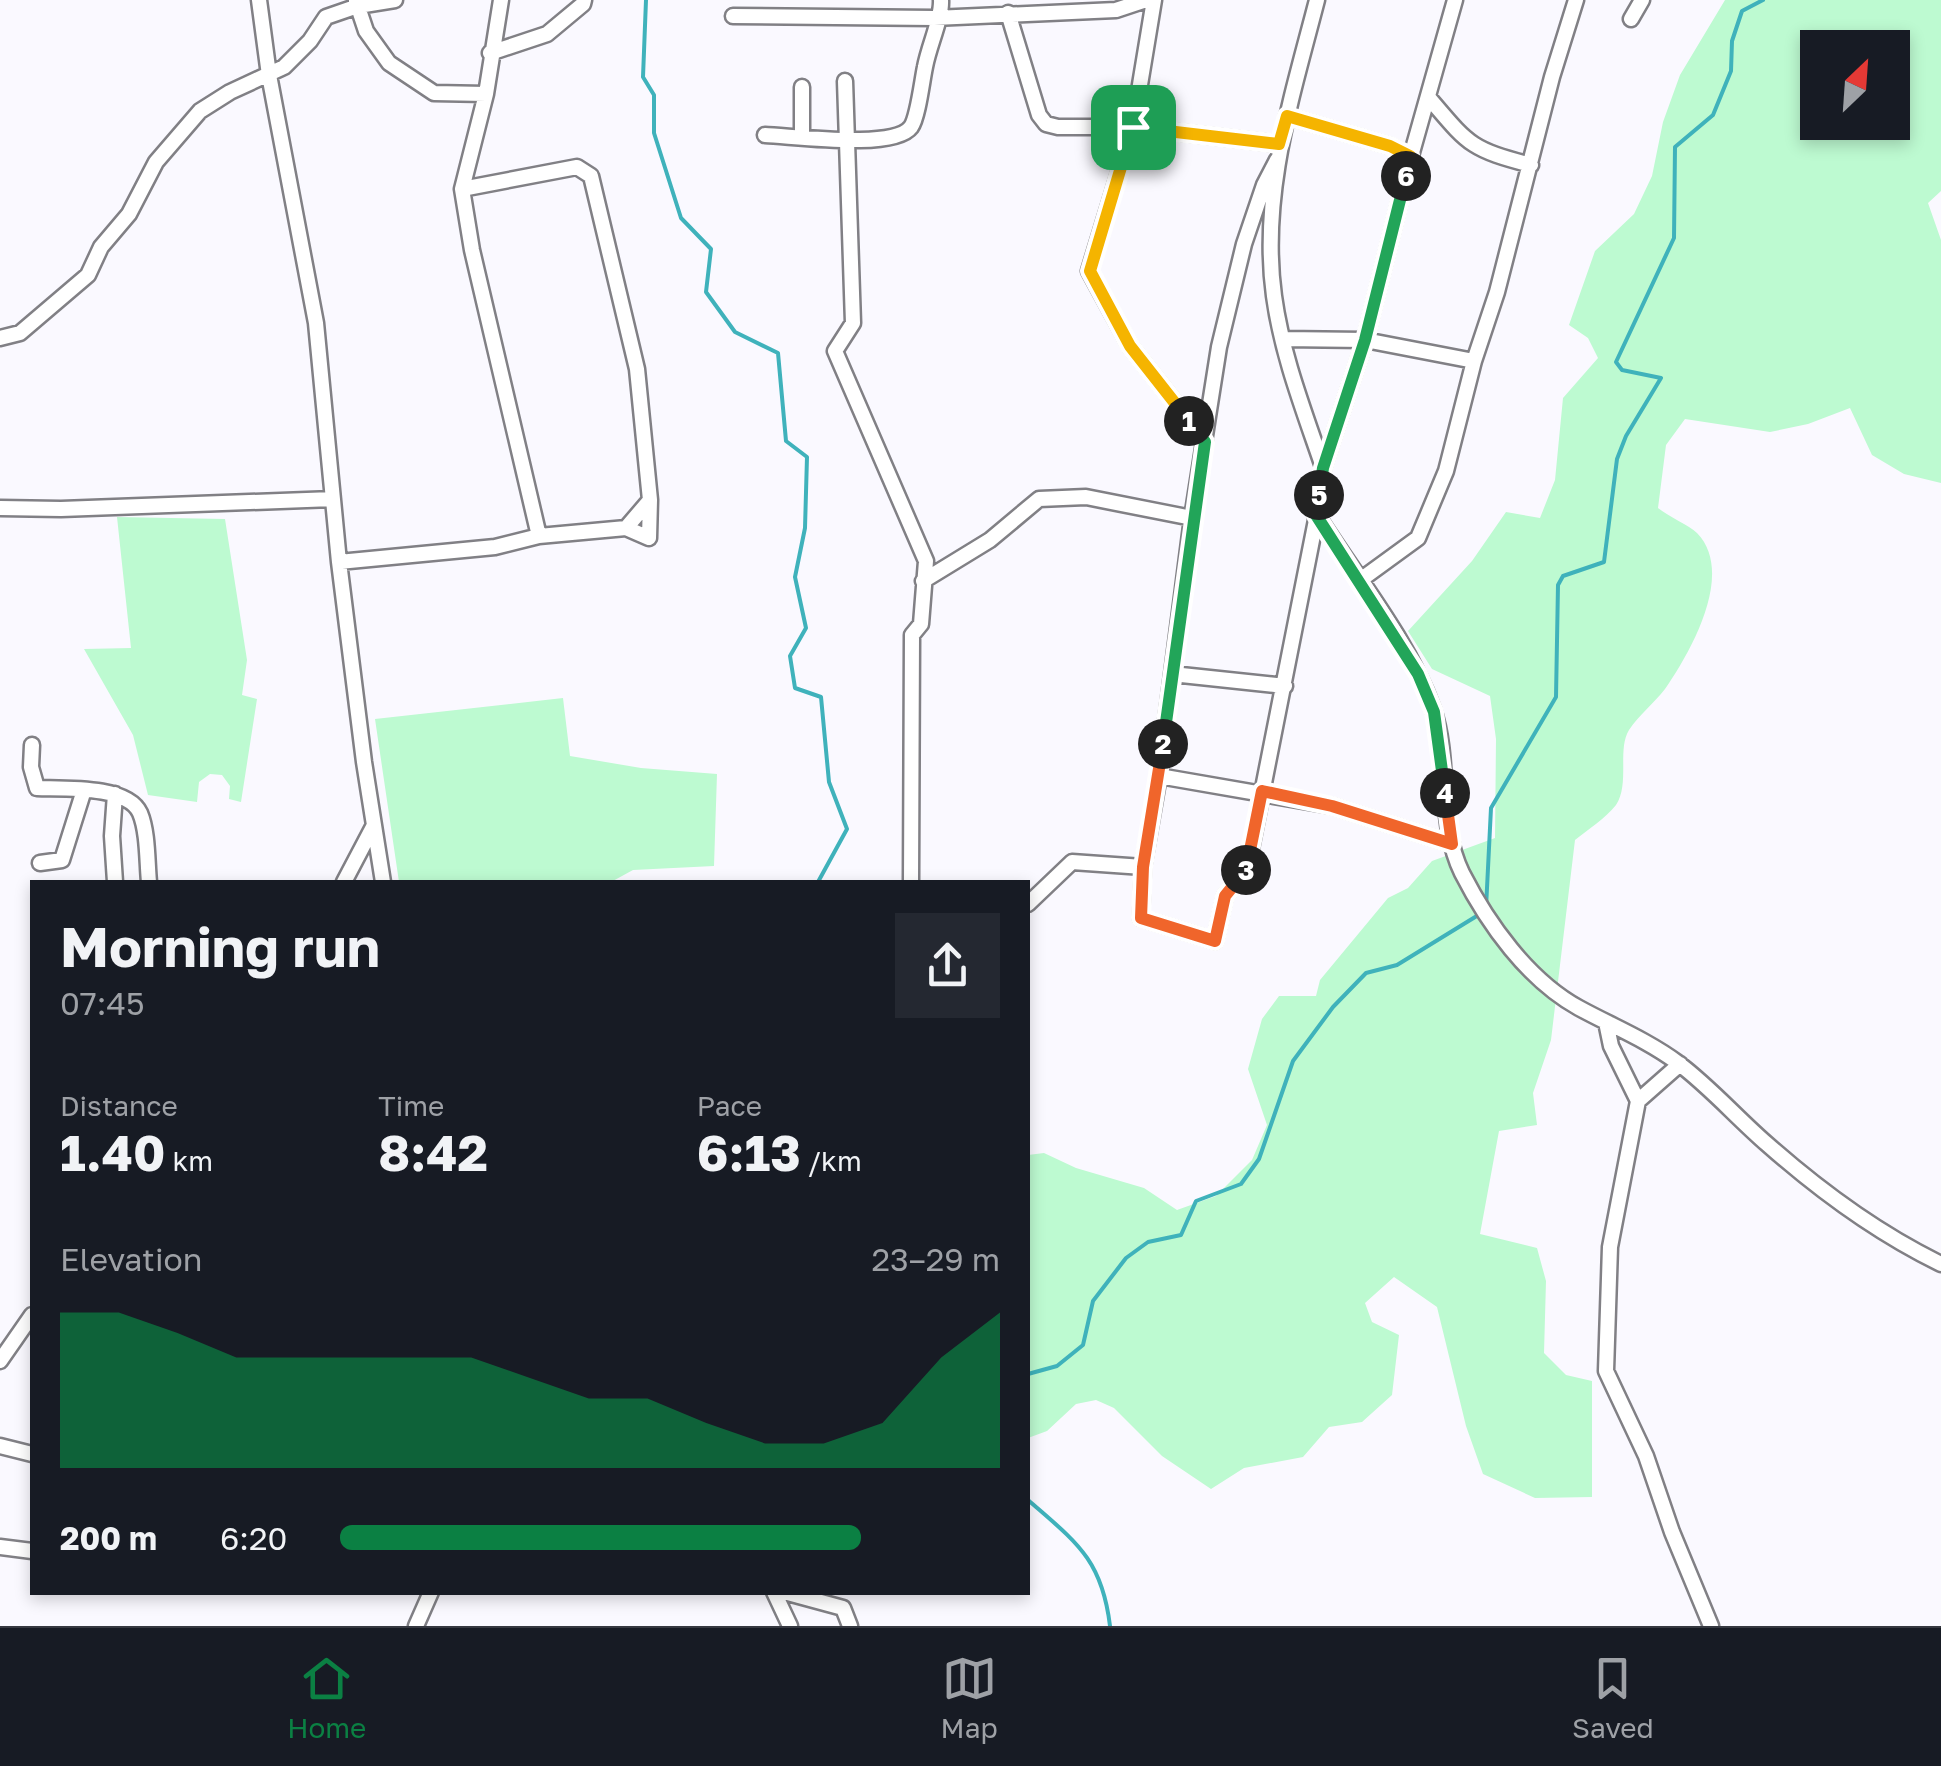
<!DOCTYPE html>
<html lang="en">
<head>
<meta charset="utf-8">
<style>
  body { margin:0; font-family:"Golos Text",sans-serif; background:#242831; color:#f1f3f6; height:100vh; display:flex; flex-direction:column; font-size:38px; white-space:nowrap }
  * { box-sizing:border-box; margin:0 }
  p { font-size:32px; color:#9ea1a6 }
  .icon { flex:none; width:55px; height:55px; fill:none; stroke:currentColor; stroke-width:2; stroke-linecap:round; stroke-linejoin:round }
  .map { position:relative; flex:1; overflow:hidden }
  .side { position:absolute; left:30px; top:880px; width:1000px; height:715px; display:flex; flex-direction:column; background:#171b24; border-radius:0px; box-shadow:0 5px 15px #0003 }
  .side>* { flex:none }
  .needle { width:65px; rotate:25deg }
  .fabs { position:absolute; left:1800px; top:30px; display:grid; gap:20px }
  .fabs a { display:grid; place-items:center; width:110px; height:110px; border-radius:0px; background:#171b24; box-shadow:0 5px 15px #0003; font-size:50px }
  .pin { position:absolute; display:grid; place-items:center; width:85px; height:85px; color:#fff; margin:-42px; border-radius:20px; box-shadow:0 5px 15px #0006 }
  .km { position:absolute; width:50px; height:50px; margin:-25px; border-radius:50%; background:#222; color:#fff; font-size:28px; line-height:50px; text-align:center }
  .round { display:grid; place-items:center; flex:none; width:105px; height:105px; border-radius:0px; background:#242831 }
  .head { display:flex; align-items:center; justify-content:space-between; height:170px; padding:0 30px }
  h1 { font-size:55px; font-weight:700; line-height:75px }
  .figures { display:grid; grid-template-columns:repeat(3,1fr); gap:15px; height:170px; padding:10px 30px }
  .figures div { display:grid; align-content:center }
  .figures b { font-size:50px; font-weight:700 }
  .figures small { font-size:28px; font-weight:400 }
  .figures p { font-size:28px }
  .chart { height:280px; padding:20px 30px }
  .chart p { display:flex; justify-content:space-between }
  .chart svg { width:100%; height:180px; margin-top:10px; fill:#0b8043; opacity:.7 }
  ul { padding:0 30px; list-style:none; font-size:32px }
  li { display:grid; grid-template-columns:160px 120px 1fr; align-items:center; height:75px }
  li i { height:25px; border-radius:12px; background:#0b8043 }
  .tab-bar { display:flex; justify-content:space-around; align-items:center; height:140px; border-top:2px solid #363941; background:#171b24; font-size:28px; color:#9ea1a6 }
  .tab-bar a { display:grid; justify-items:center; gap:5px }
  .tab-bar .selected { color:#0b8043 }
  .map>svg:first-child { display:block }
</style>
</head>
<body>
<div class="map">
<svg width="1941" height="1626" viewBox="0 0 1941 1626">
  <rect width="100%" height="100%" fill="#faf9ff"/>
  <path fill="#bdfad1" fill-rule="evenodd" d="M 1725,0 L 1941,0 L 1941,191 L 1928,203 L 1941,240 L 1941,483 L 1904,474 L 1872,455 L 1850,408 L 1808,424 L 1770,432 L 1685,419 L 1666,445 L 1658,508 C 1669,517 1689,525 1697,533 C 1736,573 1690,653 1665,689 C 1654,703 1639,715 1629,730 C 1617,749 1630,784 1616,805 C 1606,818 1587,830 1575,840 L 1551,1040 L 1533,1093 L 1537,1125 L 1499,1131 L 1480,1234 L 1537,1248 L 1546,1281 L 1544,1353 L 1566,1375 L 1592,1381 L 1592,1497 L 1535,1498 L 1483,1474 L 1466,1426 L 1437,1307 L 1394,1277 L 1365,1303 L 1372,1322 L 1399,1335 L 1392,1395 L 1362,1422 L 1329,1427 L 1303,1457 L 1244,1468 L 1211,1489 L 1162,1456 L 1114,1408 L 1096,1400 L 1076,1404 L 1047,1431 L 1028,1438 L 1028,1155 L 1044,1153 L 1076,1168 L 1144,1188 L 1177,1210 L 1216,1196 L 1252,1160 L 1267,1125 L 1248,1069 L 1262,1019 L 1279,996 L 1316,996 L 1320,980 L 1388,898 L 1408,888 L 1432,861 L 1495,838 L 1496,739 L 1490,696 L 1432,669 L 1408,631 L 1472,561 L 1506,512 L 1540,518 L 1555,480 L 1563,398 L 1598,358 L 1588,338 L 1569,325 L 1595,251 L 1634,214 L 1652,176 L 1663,122 L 1680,75 ZM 1818,48 L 1892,48 L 1892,122 L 1818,122 Z
    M 117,517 L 225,519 L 247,660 L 242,695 L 257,699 L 241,802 L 229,799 L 230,786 L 222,775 L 210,774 L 199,782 L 197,802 L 148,795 L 133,735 L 84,649 L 131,648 Z
    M 563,698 L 570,756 L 641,768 L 717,774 L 714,866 L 633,870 L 611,882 L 399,882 L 375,719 Z"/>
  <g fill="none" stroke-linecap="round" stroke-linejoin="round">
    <path stroke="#3fb2bb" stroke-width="4" d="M 646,0 L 643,77 L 654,95 L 654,133 L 681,218 L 711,249 L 706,292 L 735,332 L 778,353 L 786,441 L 807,457 L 805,528 L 795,577 L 806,628 L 790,656 L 795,688 L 821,697 L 829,782 L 847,829 L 818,882
      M 1486,908 L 1491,808 L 1556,697 L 1558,585 L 1563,576 L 1604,562 L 1617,459 L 1626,436 L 1661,378 L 1622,370 L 1616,362 L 1674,238 L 1675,147 L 1713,115 L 1731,71 L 1732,41 L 1742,11 L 1763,0
      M 1028,1374 L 1057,1366 L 1083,1345 L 1093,1301 L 1126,1258 L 1148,1242 L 1181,1235 L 1196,1201 L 1241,1184 L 1259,1159 L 1293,1061 L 1333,1007 L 1366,973 L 1397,965 L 1480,914
      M 1028,1500 C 1076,1542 1102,1559 1110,1626"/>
    <g stroke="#818085" stroke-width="19">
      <path id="minor" d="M 259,0 L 269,75 L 316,323 L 339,562 L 364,762 L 383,882
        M 1154,0 L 1133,127 L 1089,271 L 1130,346 L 1205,441
        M 1317,0 C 1292,97 1260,195 1274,296 C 1282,355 1304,411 1323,467
        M 1455,0 L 1411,156 L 1365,340 L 1323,468 L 1317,515 C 1356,577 1408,639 1433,709 C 1451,761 1437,822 1462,873 C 1488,924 1528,980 1579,1008 C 1612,1026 1647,1040 1678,1063 C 1710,1087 1737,1118 1767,1144 C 1819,1190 1879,1234 1941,1264
        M 356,1 L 366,31 L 389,63 L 434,93 L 486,94
        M 1008,13 L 1039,115 L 1046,124 L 1058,127 L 1133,127 L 1279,144
        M 733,16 L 934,18 L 1116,10 L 1146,0
        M 1631,19 L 1642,0
        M 490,53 L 547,34 L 583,4 L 584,0
        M 845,81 L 853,323 L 835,351 L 926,561 L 921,624 L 912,635 L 911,882
        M 1429,98 C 1469,145 1470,149 1531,165
        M 1287,116 L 1390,146 L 1411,156
        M 765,135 C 794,136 894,150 911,127 C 918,117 922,81 925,67 C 929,45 942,19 941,0
        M 802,136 L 802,87
        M 1277,160 L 1264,185 L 1244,244 L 1219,347 L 1192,518 L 1159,776 L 1143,867 L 1141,918 L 1215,941 L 1225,896 L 1247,869 L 1317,515
        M 462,189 L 577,167 L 591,176 L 637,369 L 650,500 L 626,528 L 539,536
        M 0,338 L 20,333 L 88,275 L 101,247 L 129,214 L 156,162 L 200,111 L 230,92 L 284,67 L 310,41 L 326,17 L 358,6 L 395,0
        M 1283,339 L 1365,340 L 1474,361
        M 0,508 L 61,509 L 333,499
        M 626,528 L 649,538 L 650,500
        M 339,562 L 495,547 L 539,536 L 472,250 L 462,189 L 486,94 L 501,0
        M 923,581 L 990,540 L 1039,499 L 1086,497 L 1192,518
        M 1359,581 L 1418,538 L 1446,471 L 1474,361 L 1497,292 L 1552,77 L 1576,0
        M 1172,674 L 1285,686
        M 32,745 L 31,767 L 37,788 C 63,789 127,785 140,813 C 148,832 147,862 149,882
        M 1159,776 L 1332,806 L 1452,844
        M 115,794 L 112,836 L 115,882
        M 40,863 L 62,860 L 84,790
        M 344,882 L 374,825
        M 1028,904 L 1072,862 L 1143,867
        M 1606,1022 L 1611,1046 L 1638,1101
        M 1680,1064 L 1638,1101 L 1610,1247 L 1606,1371 L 1646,1456 L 1672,1532 L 1711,1626
        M 0,1361 L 32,1315
        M 0,1446 L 32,1454
        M 0,1547 L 32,1551
        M 774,1592 L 790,1626
        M 784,1592 L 843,1608 L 850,1626
        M 416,1626 L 431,1592"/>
    </g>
    <use href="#minor" stroke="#fff" stroke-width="14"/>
  </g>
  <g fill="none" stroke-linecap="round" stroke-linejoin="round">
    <g stroke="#fff" stroke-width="20">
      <path id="split-1" d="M 1133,127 L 1090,271 L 1130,346 L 1189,421"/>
    </g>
    <g stroke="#fff" stroke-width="20">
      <path id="split-2" d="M 1163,744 L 1205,442 L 1189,421"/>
    </g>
    <g stroke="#fff" stroke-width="20">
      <path id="split-3" d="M 1163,744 L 1143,867 L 1141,918 L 1215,941 L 1225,896 L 1246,870"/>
    </g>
    <g stroke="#fff" stroke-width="20">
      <path id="split-4" d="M 1246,870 L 1262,791 L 1332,806 L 1452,844 L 1445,793"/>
    </g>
    <g stroke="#fff" stroke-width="20">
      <path id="split-5" d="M 1319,495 L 1316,515 L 1418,674 L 1434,712 L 1445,793"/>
    </g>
    <g stroke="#fff" stroke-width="20">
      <path id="split-6" d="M 1319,495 L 1323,468 L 1365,340 L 1406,176"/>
    </g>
    <g stroke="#fff" stroke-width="20">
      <path id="split-7" d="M 1133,127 L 1279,144 L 1287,116 L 1390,146 L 1410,156 L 1406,176"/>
    </g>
    <use href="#split-1" stroke="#f5b400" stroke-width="12"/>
    <use href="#split-2" stroke="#22a559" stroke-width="12"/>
    <use href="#split-3" stroke="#f0652b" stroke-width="12"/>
    <use href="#split-4" stroke="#f0652b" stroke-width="12"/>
    <use href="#split-5" stroke="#22a559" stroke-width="12"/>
    <use href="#split-6" stroke="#22a559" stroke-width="12"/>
    <use href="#split-7" stroke="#f5b400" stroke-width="12"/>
  </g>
</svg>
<div class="fabs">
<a><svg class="needle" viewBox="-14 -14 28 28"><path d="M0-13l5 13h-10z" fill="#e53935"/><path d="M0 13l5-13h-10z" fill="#9ea1a6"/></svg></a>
</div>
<div class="pin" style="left:1133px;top:127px;background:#1e9e55"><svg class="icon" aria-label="arrive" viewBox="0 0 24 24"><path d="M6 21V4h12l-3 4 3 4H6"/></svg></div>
<b class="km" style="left:1189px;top:421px">1</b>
<b class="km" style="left:1163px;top:744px">2</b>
<b class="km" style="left:1246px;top:870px">3</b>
<b class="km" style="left:1445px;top:793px">4</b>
<b class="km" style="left:1319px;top:495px">5</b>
<b class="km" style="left:1406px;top:176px">6</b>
<section class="side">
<div class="head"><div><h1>Morning run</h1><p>07:45</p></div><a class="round"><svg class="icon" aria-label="share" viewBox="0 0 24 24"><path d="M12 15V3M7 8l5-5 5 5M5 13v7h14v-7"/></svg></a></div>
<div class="figures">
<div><p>Distance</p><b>1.40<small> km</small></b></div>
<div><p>Time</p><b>8:42</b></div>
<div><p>Pace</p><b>6:13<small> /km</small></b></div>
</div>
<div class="chart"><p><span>Elevation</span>23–29 m</p>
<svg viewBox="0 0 160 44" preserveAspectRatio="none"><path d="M0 44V6L10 6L20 11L30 17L40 17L50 17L60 17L70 17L80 22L90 27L100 27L110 33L120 38L130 38L140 33L150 17L160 6V44z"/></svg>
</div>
<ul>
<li><b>200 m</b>6:20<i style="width:79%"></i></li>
</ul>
</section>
</div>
<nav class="tab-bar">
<a class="selected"><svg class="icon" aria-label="home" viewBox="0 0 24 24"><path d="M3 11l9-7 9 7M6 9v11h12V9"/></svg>Home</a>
<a><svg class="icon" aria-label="map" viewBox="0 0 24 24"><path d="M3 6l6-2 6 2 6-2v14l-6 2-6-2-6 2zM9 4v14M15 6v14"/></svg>Map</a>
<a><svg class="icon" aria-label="saved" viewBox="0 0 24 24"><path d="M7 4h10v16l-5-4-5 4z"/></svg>Saved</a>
</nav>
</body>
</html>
